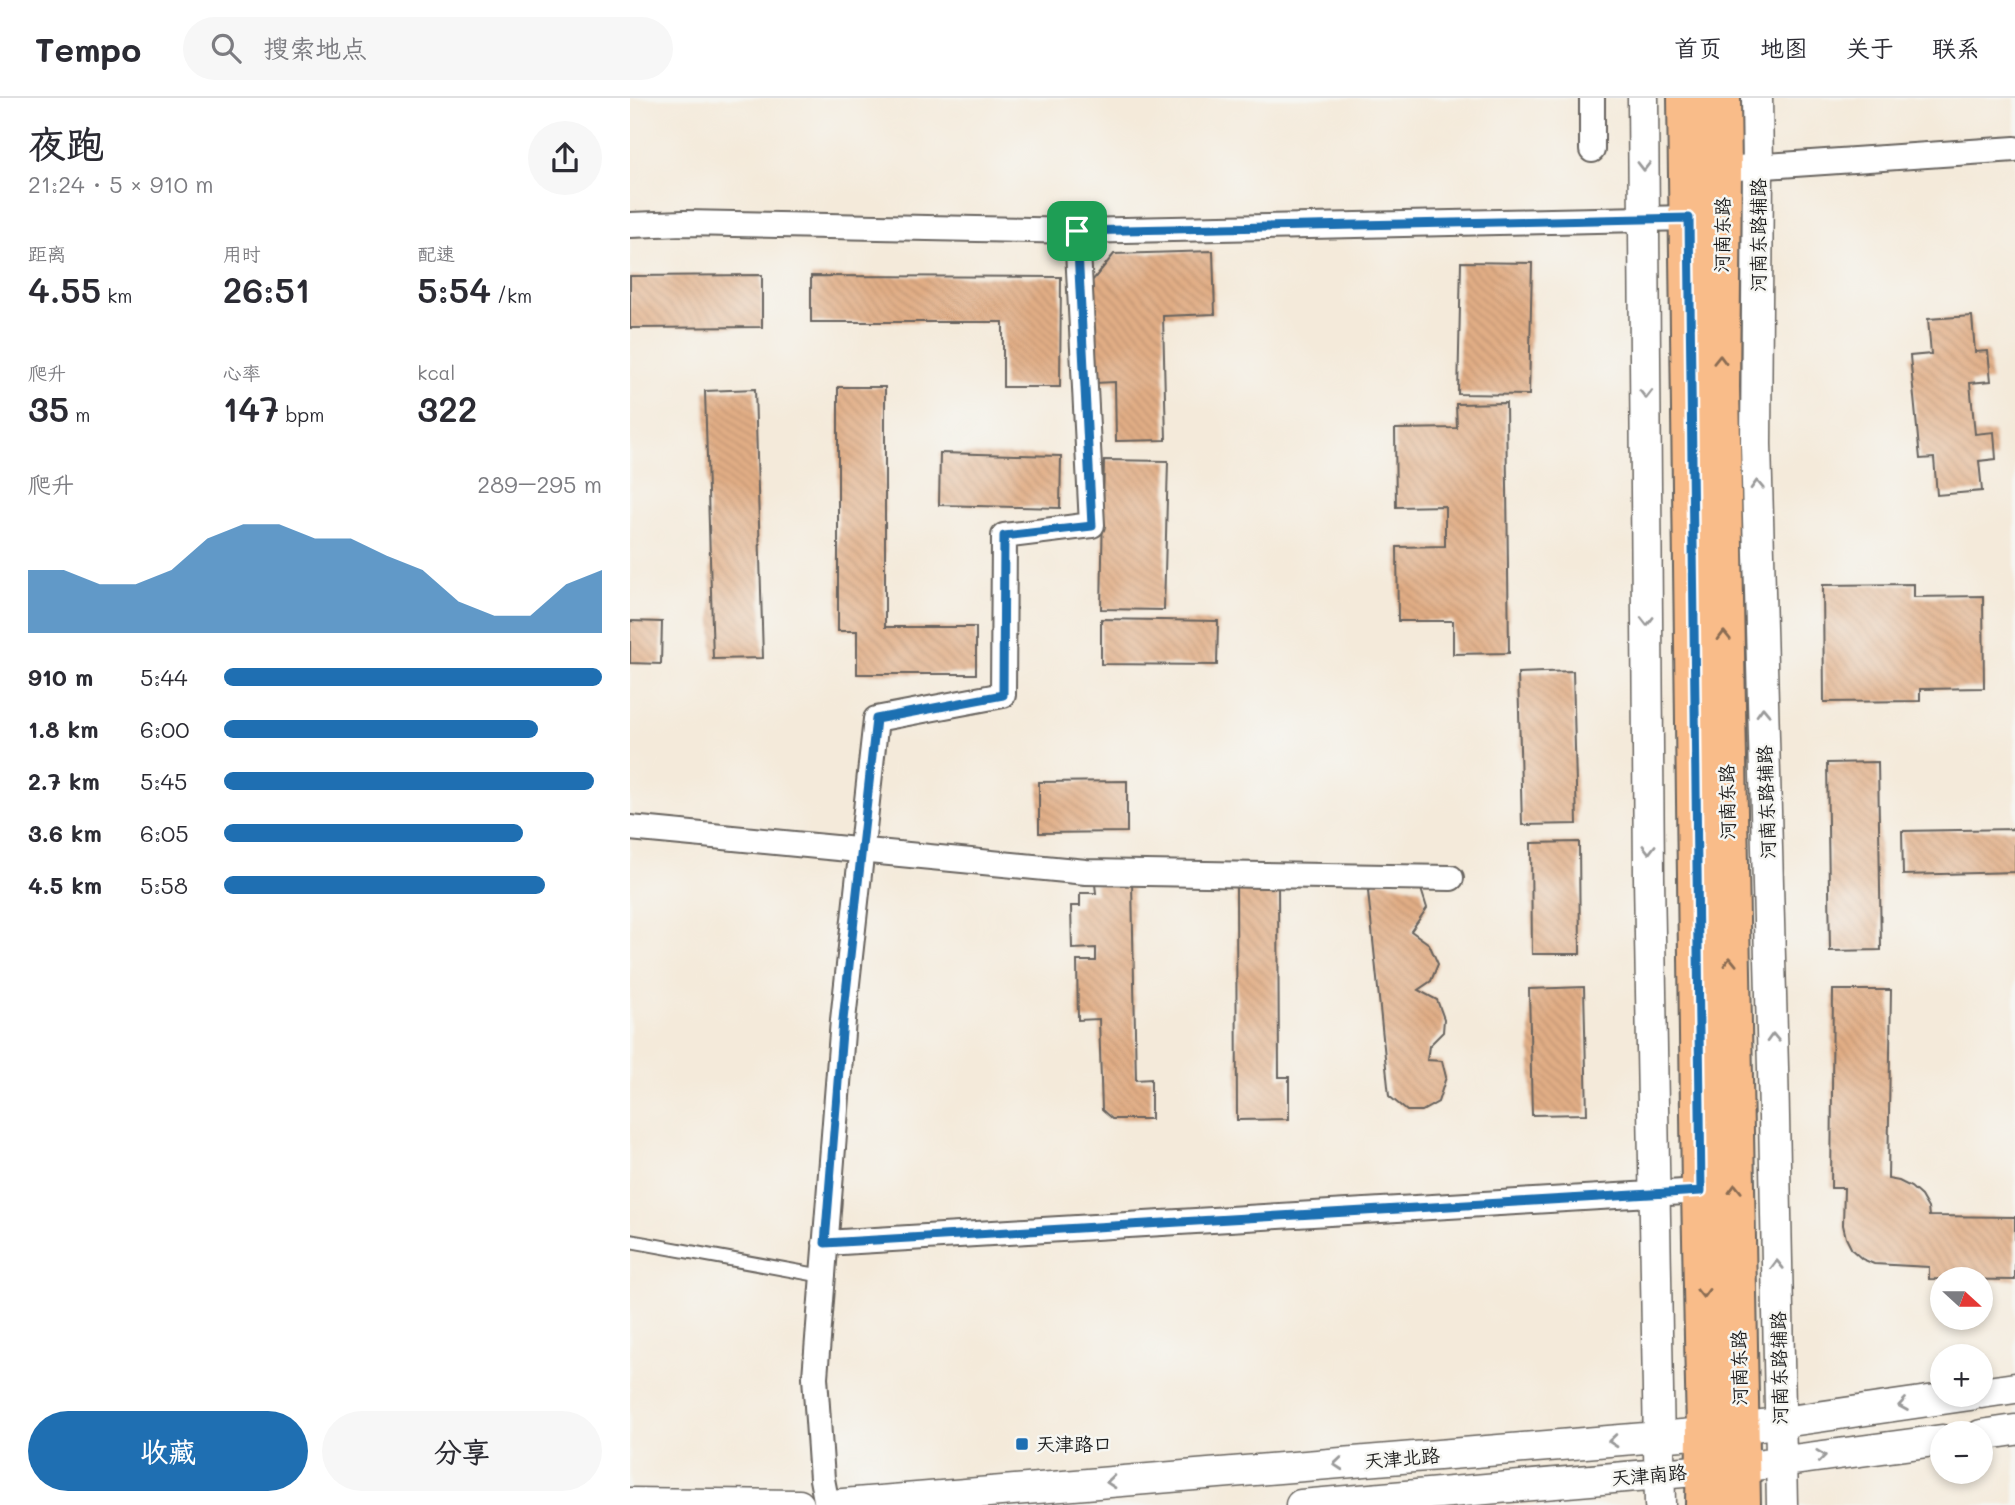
<!DOCTYPE html>
<html lang="zh">
<head>
<meta charset="utf-8">
<style>
  body { margin:0; font-family:Mali,"LXGW WenKai TC",sans-serif; background:#f7f7f7; color:#2b2b33; height:100vh; display:flex; flex-direction:column; font-size:26px; white-space:nowrap }
  * { box-sizing:border-box; margin:0 }
  p { font-size:23px; color:#7c7c81 }
  .icon { flex:none; width:38px; height:38px; fill:none; stroke:currentColor; stroke-width:2; stroke-linecap:round; stroke-linejoin:round }
  .map { position:relative; flex:1; overflow:hidden }
  .sheet { display:flex; flex-direction:column; background:#fff; width:630px }
  .sheet>* { flex:none }
  .needle { width:46px; rotate:111deg }
  .controls { position:absolute; left:1300px; top:1169px; display:grid; gap:14px }
  .controls a { display:grid; place-items:center; width:63px; height:63px; border-radius:50%; background:#fff; box-shadow:0 4px 10px #0003; font-size:35px }
  .pin { position:absolute; display:grid; place-items:center; width:60px; height:60px; color:#fff; margin:-30px; border-radius:14px; box-shadow:0 4px 10px #0006 }
  .round { display:grid; place-items:center; flex:none; width:74px; height:74px; border-radius:37px; background:#f7f7f7 }
  .summary { display:flex; align-items:center; justify-content:space-between; height:119px; padding:0 28px }
  h1 { font-size:38px; font-weight:600; line-height:52px }
  .stats { display:grid; grid-template-columns:repeat(3,1fr); gap:10px; height:119px; padding:7px 28px }
  .stats div { display:grid; align-content:center }
  .stats b { font-size:35px; font-weight:600 }
  .stats small { font-size:19px; font-weight:400 }
  .stats p { font-size:19px }
  .chart { height:196px; padding:14px 28px }
  .chart p { display:flex; justify-content:space-between }
  .chart svg { width:100%; height:126px; margin-top:7px; fill:#1f6fb2; opacity:.7 }
  .action { display:flex; gap:14px; margin-top:auto; padding:14px 28px }
  .action a { flex:1; height:80px; border-radius:42px; background:#1f6fb2; color:#fff; font-size:28px; font-weight:600; line-height:80px; text-align:center }
  .action a+a { background:#f7f7f7; color:#2b2b33 }
  ul { padding:0 28px; list-style:none; font-size:23px }
  li { display:grid; grid-template-columns:112px 84px 1fr; align-items:center; height:52px }
  li i { height:18px; border-radius:9px; background:#1f6fb2 }
  header { display:flex; align-items:center; gap:42px; box-sizing:border-box; height:98px; padding:0 35px; background:#fff; border-bottom:2px solid #e1e1e2 }
  header strong { font-size:33px }
  nav { display:flex; gap:38px; margin-inline-start:auto; font-size:24px }
  .search { width:490px; height:63px; background:#f7f7f7; display:flex; align-items:center; gap:18px; box-sizing:border-box; padding:0 24px; border-radius:38px; color:#7c7c81; font-size:26px }
  main { display:flex; flex:1; min-height:0 }
  .map>svg:first-child { display:block }
</style>
</head>
<body>
<header>
<strong>Tempo</strong>
<div class="search"><svg class="icon" aria-label="search" viewBox="0 0 24 24"><circle cx="10" cy="10" r="6"/><path d="M15 15l6 6"/></svg>搜索地点</div>
<nav><a>首页</a><a>地图</a><a>关于</a><a>联系</a></nav>
</header>
<main>
<section class="sheet">
<div class="summary"><div><h1>夜跑</h1><p>21:24 · 5 × 910 m</p></div><a class="round"><svg class="icon" aria-label="share" viewBox="0 0 24 24"><path d="M12 15V3M7 8l5-5 5 5M5 13v7h14v-7"/></svg></a></div>
<div class="stats">
<div><p>距离</p><b>4.55<small> km</small></b></div>
<div><p>用时</p><b>26:51</b></div>
<div><p>配速</p><b>5:54<small> /km</small></b></div>
</div>
<div class="stats">
<div><p>爬升</p><b>35<small> m</small></b></div>
<div><p>心率</p><b>147<small> bpm</small></b></div>
<div><p>kcal</p><b>322</b></div>
</div>
<div class="chart"><p><span>爬升</span>289–295 m</p>
<svg viewBox="0 0 160 44" preserveAspectRatio="none"><path d="M0 44V22L10 22L20 27L30 27L40 22L50 11L60 6L70 6L80 11L90 11L100 17L110 22L120 33L130 38L140 38L150 27L160 22V44z"/></svg>
</div>
<ul>
<li><b>910 m</b>5:44<i style="width:100%"></i></li>
<li><b>1.8 km</b>6:00<i style="width:83%"></i></li>
<li><b>2.7 km</b>5:45<i style="width:98%"></i></li>
<li><b>3.6 km</b>6:05<i style="width:79%"></i></li>
<li><b>4.5 km</b>5:58<i style="width:85%"></i></li>
</ul>
<div class="action"><a>收藏</a><a>分享</a></div>
</section>
<div class="map">
<svg width="1385" height="1407" viewBox="0 0 1385 1407">
  <defs>
    <pattern id="building-back-hatch" width="6" height="6" patternUnits="userSpaceOnUse" patternTransform="scale(1.75)"><rect width="6" height="6" fill="#e1ad85"/><path d="M-1 5l2 2M0 0l6 6M5-1l2 2" fill="none" stroke="#c09472"/></pattern>
  </defs>
  <rect width="100%" height="100%" fill="#f6f6f2"/>
  <filter id="ink" filterUnits="userSpaceOnUse"><feTurbulence type="fractalNoise" baseFrequency=".0143" numOctaves="2"/><feDisplacementMap in="SourceGraphic" scale="14" xChannelSelector="R" yChannelSelector="G"/><feConvolveMatrix kernelMatrix="1 2 1 2 8 2 1 2 1" color-interpolation-filters="sRGB"/></filter>
  <filter id="wash" filterUnits="userSpaceOnUse"><feTurbulence type="fractalNoise" baseFrequency=".00686" numOctaves="4" result="noise"/><feDisplacementMap in="SourceGraphic" scale="28" xChannelSelector="R" yChannelSelector="G"/><feGaussianBlur stdDeviation="1.57" result="paint"/><feColorMatrix in="noise" values="0 0 0 0 0 0 0 0 0 0 0 0 0 0 0 0 0 1.4 0 .05"/><feComposite in="paint" operator="in"/></filter>
  <g filter="url(#wash)">
    <rect width="100%" height="100%" fill="#f4eada"/>
    <g id="blocks">
      <path fill="url(#building-back-hatch)" d="M 583,153 L 585,216 L 533,218 L 536,342 L 486,343 L 485,284 L 465,285 L 462,183 L 484,156 Z
        M 831,164 L 902,165 L 899,297 L 828,296 Z
        M 132,177 L 132,229 L 0,230 L 0,178 Z
        M 181,178 L 431,179 L 430,289 L 373,289 L 373,224 L 181,224 Z
        M 1342,218 L 1345,254 L 1358,253 L 1361,283 L 1340,285 L 1345,336 L 1364,334 L 1366,361 L 1349,363 L 1352,393 L 1307,397 L 1304,360 L 1290,361 L 1280,258 L 1301,256 L 1298,221 Z
        M 208,289 L 255,289 L 255,529 L 346,529 L 346,576 L 227,576 L 227,533 L 208,533 Z
        M 125,291 L 133,560 L 83,561 L 75,293 Z
        M 876,305 L 879,555 L 823,556 L 823,523 L 768,523 L 767,449 L 815,448 L 815,408 L 766,409 L 765,331 L 827,330 L 826,306 Z
        M 310,355 L 431,358 L 430,410 L 309,407 Z
        M 474,362 L 538,363 L 534,512 L 471,511 Z
        M 1284,486 L 1284,499 L 1353,498 L 1354,590 L 1290,591 L 1290,603 L 1194,604 L 1193,487 Z
        M 471,521 L 588,523 L 587,567 L 471,566 Z
        M 0,523 L 32,524 L 31,566 L 0,565 Z
        M 943,573 L 947,726 L 892,727 L 888,575 Z
        M 1248,664 L 1251,852 L 1200,853 L 1197,665 Z
        M 497,683 L 497,734 L 409,735 L 409,684 Z
        M 1385,731 L 1385,774 L 1273,777 L 1272,733 Z
        M 949,744 L 950,856 L 902,856 L 901,745 Z
        M 748,782 L 791,791 L 797,810 L 781,833 L 799,846 L 808,866 L 801,883 L 788,892 L 807,902 L 814,921 L 813,934 L 799,948 L 797,962 L 812,963 L 816,979 L 808,1004 L 792,1013 L 777,1013 L 759,998 L 738,793 Z
        M 606,783 L 648,783 L 649,979 L 659,979 L 659,1021 L 607,1022 Z
        M 502,785 L 506,982 L 521,981 L 521,1021 L 482,1021 L 472,1012 L 469,921 L 448,922 L 447,863 L 466,863 L 466,850 L 442,851 L 441,808 L 450,808 L 450,795 L 466,795 L 465,786 Z
        M 954,889 L 957,1016 L 902,1017 L 899,891 Z
        M 1203,892 L 1261,892 L 1258,1081 L 1269,1083 L 1281,1089 L 1291,1098 L 1298,1110 L 1299,1118 L 1385,1119 L 1385,1182 L 1299,1181 L 1299,1169 L 1244,1166 L 1232,1161 L 1222,1152 L 1216,1140 L 1213,1127 L 1214,1090 L 1201,1090 Z"/>
    </g>
  </g>
  <g filter="url(#ink)">
    <use href="#blocks" fill-opacity="0" stroke="#68645e" stroke-width="2"/>
    <g fill="none" stroke-linecap="round" stroke-linejoin="round">
      <g stroke="#68645e" stroke-width="16">
        <path id="service" d="M 0,1143 L 193,1178"/>
      </g>
      <g stroke="#68645e" stroke-width="28">
        <path id="minor" d="M 962,52 L 962,0
          M 0,127 L 54,125 L 447,133 L 1059,120 L 1092,71 L 1385,51
          M 0,730 L 456,774 L 821,780
          M 195,1145 L 1071,1093
          M 197,1407 L 192,1381 L 185,1279 L 213,922 L 246,621 L 373,597 L 374,438 L 462,427 L 447,133"/>
      </g>
      <g stroke="#68645e" stroke-width="33">
        <path id="tertiary" d="M 1013,0 L 1019,780 L 1030,1407
          M 1127,0 L 1128,69 L 1126,346 L 1143,970 L 1152,1407
          M 1351,1295 L 1385,1290
          M 1351,1337 L 1385,1332
          M 0,1405 L 169,1407
          M 201,1407 L 1076,1335 L 1340,1297
          M 671,1407 L 1111,1369 L 1312,1342"/>
      </g>
      <g stroke="#68645e" stroke-width="42">
        <path id="primary" d="M 1057,0 L 1071,1093 L 1076,1335 L 1075,1407
          M 1091,0 L 1092,71 L 1090,289 L 1111,1407"/>
      </g>
      <use href="#service" stroke="#fff" stroke-width="12"/>
      <use href="#minor" stroke="#fff" stroke-width="24"/>
      <use href="#tertiary" stroke="#fff" stroke-width="30"/>
      <use href="#primary" stroke="#f9bc89" stroke-width="38"/>
    </g>
    <defs><path id="oneway-chevron" d="M-2-3.5L2.5 0L-2 3.5" fill="none" stroke-width="1.6" stroke-linecap="round" stroke-linejoin="round" transform="scale(1.75)"/></defs>
    <g stroke="#999">
      <use href="#oneway-chevron" transform="translate(1014 68) rotate(90)"/>
      <use href="#oneway-chevron" transform="translate(1016 296) rotate(90)"/>
      <use href="#oneway-chevron" transform="translate(1127 387) rotate(-92)"/>
      <use href="#oneway-chevron" transform="translate(1017 523) rotate(90)"/>
      <use href="#oneway-chevron" transform="translate(1133 614) rotate(-92)"/>
      <use href="#oneway-chevron" transform="translate(1019 751) rotate(90)"/>
      <use href="#oneway-chevron" transform="translate(1143 940) rotate(-92)"/>
      <use href="#oneway-chevron" transform="translate(1147 1167) rotate(-91)"/>
      <use href="#oneway-chevron" transform="translate(1273 1307) rotate(171)"/>
      <use href="#oneway-chevron" transform="translate(983 1343) rotate(175)"/>
      <use href="#oneway-chevron" transform="translate(1191 1358) rotate(-7)"/>
      <use href="#oneway-chevron" transform="translate(708 1366) rotate(175)"/>
      <use href="#oneway-chevron" transform="translate(481 1384) rotate(175)"/>
    </g>
    <g stroke="#8a6c52">
      <use href="#oneway-chevron" transform="translate(1090 262) rotate(-89)"/>
      <use href="#oneway-chevron" transform="translate(1094 538) rotate(-91)"/>
      <use href="#oneway-chevron" transform="translate(1100 864) rotate(-91)"/>
      <use href="#oneway-chevron" transform="translate(1105 1091) rotate(-91)"/>
      <use href="#oneway-chevron" transform="translate(1073 1195) rotate(89)"/>
    </g>
  </g>
  <g fill="none" stroke-linecap="round" stroke-linejoin="round" filter="url(#ink)">
    <g stroke="#fff" stroke-width="14">
      <path id="route" d="M 1059,120 L 1071,1093 L 195,1145 L 213,922 L 246,621 L 373,597 L 374,438 L 462,428 L 447,133 Z"/>
    </g>
    <use href="#route" stroke="#1f6fb2" stroke-width="9"/>
  </g>
  <rect fill="#1f6fb2" stroke="#f6f6f2" stroke-width="2.5" x="385" y="1339" width="14" height="14" rx="3.5"/>
  <g text-anchor="middle" stroke-width="5" stroke-linejoin="round" paint-order="stroke">
    <g font-size="19" fill="#1c1c1c" stroke="#f6f6f2">
      <text transform="translate(1092 137) rotate(-89)" y="7">河南东路</text>
      <text transform="translate(1128 137) rotate(-90)" y="7">河南东路辅路</text>
      <text transform="translate(1097 704) rotate(-91)" y="7">河南东路</text>
      <text transform="translate(1136 704) rotate(-92)" y="7">河南东路辅路</text>
      <text transform="translate(1109 1270) rotate(-91)" y="7">河南东路</text>
      <text transform="translate(1149 1270) rotate(-91)" y="7">河南东路辅路</text>
      <text transform="translate(772 1360) rotate(-5)" y="7">天津北路</text>
      <text transform="translate(1019 1377) rotate(-5)" y="7">天津南路</text>
    </g>
    <g font-size="19" fill="#1c1c1c" stroke="#f6f6f2" text-anchor="start">
      <text x="406" y="1353">天津路口</text>
    </g>
  </g>
</svg>
<div class="controls">
<a><svg class="needle" viewBox="-14 -14 28 28"><path d="M0-13l5 13h-10z" fill="#e53935"/><path d="M0 13l5-13h-10z" fill="#7c7c81"/></svg></a>
<a>+</a>
<a>−</a>
</div>
<div class="pin" style="left:447px;top:133px;background:#1e9e55"><svg class="icon" aria-label="arrive" viewBox="0 0 24 24"><path d="M6 21V4h12l-3 4 3 4H6"/></svg></div>
</div>
</main>
</body>
</html>
